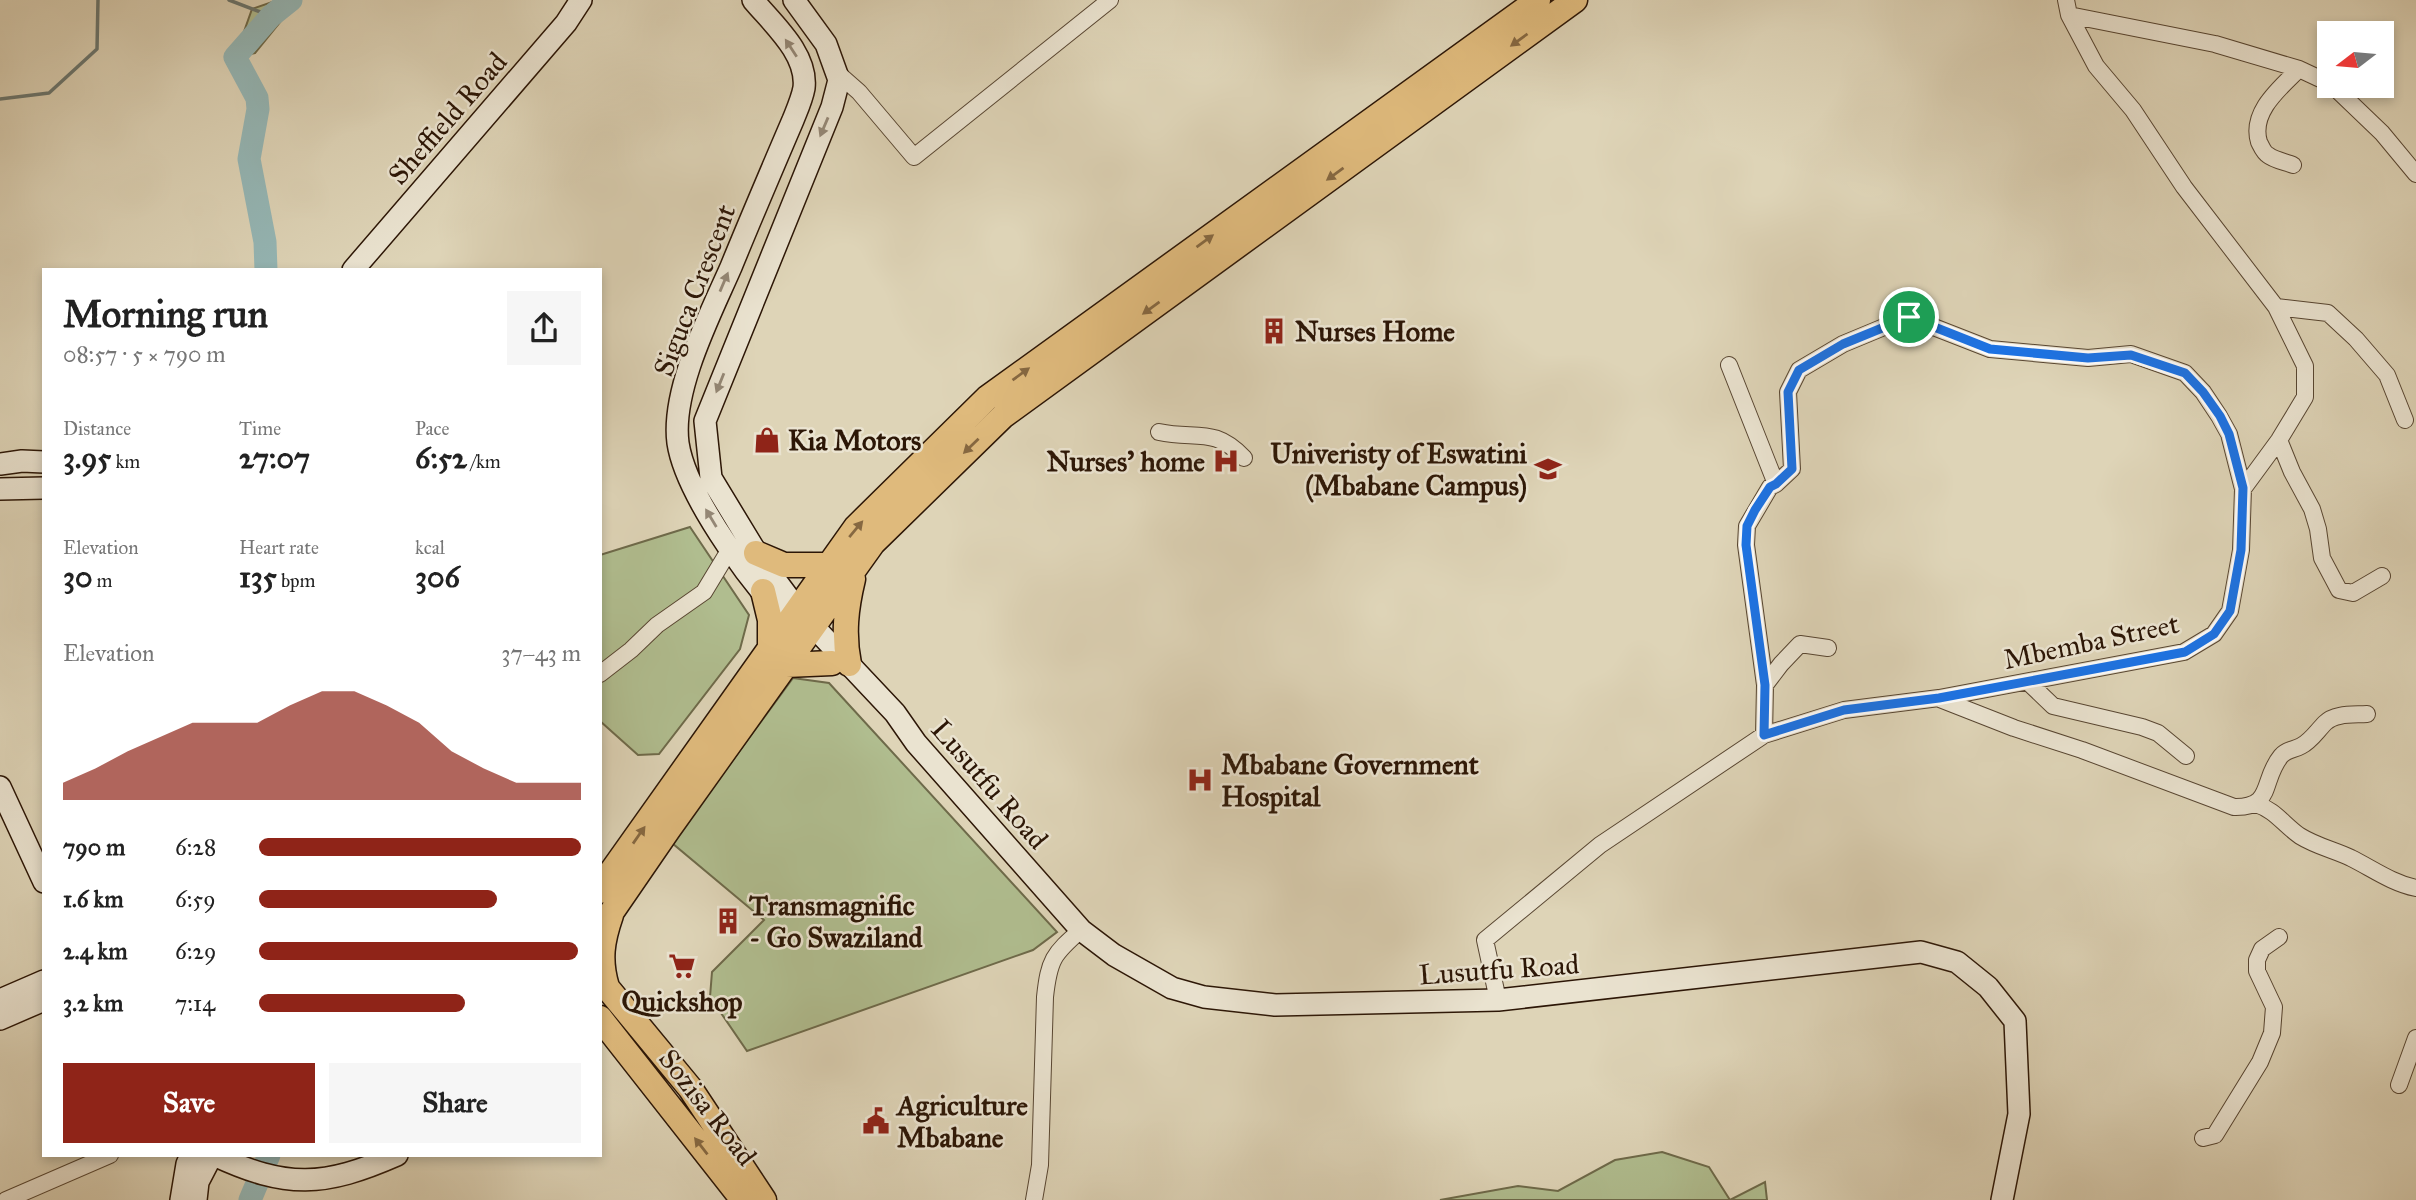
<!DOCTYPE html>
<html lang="en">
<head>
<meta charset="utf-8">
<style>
  body { margin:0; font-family:"IM FELL Great Primer",serif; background:#f6f6f6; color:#222; height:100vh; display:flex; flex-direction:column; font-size:26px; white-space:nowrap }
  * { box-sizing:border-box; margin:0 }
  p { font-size:23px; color:#767676 }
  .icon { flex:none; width:38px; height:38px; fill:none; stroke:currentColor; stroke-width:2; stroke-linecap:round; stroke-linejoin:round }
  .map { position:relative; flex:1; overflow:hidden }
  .details { position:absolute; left:42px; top:268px; width:560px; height:889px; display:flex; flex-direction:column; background:#fff; border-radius:0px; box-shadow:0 4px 10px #0003 }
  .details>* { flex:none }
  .needle { width:46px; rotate:254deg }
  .controls { position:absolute; left:2317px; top:21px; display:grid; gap:14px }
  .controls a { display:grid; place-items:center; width:77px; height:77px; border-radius:0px; background:#fff; box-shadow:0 4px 10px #0003; font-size:35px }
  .pin { position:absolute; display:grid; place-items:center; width:60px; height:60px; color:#fff; margin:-30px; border:4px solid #fff; border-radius:50%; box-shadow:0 2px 7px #0007 }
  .round { display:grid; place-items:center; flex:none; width:74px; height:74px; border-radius:0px; background:#f6f6f6 }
  .overview { display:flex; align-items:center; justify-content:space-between; height:119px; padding:0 21px }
  h1 { font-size:38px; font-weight:700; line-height:52px }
  .stats { display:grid; grid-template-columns:repeat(3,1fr); gap:10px; height:119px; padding:7px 21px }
  .stats div { display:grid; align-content:center }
  .stats b { font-size:30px; font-weight:700 }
  .stats small { font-size:19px; font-weight:400 }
  .stats p { font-size:19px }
  .chart { height:196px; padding:14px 21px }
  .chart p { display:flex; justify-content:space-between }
  .chart svg { width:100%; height:126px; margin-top:7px; fill:#8f2418; opacity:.7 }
  .cta { display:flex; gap:14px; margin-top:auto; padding:14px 21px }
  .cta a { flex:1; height:80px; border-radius:0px; background:#8f2418; color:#fff; font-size:28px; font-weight:700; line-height:80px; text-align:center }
  .cta a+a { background:#f6f6f6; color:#222 }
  ul { padding:0 21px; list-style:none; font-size:23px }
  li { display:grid; grid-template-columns:112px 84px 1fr; align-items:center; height:52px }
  li i { height:18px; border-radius:9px; background:#8f2418 }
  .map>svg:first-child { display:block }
</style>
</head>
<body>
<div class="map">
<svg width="2416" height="1200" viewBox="0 0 2416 1200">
  <rect width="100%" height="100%" fill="#ded4b7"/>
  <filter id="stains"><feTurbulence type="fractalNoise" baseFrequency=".00286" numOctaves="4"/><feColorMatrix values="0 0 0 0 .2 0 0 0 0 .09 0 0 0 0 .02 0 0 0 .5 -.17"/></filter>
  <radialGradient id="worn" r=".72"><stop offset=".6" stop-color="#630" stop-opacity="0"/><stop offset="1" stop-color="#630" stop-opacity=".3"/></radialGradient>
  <path fill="#b0bd8f" stroke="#6e6a4a" stroke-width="2" d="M 278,0 L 298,0 L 255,53 L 235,57 L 252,9 Z
    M 690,527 L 749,615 L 740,649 L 659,754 L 638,755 L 600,721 L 600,555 Z
    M 793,678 L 829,683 L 1057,932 L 1033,950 L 747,1051 L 710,997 L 712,972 L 764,920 L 672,843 Z
    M 1662,1152 L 1709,1167 L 1730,1200 L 1765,1182 L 1767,1200 L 1440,1200 L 1518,1186 L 1558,1191 L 1615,1160 Z"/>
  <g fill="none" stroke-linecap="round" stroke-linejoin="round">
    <path stroke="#6b7770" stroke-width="3.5" d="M 229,0 L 271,16
      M 0,99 L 49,93 L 97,49 L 98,0"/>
    <path stroke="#95b7b6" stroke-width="23" d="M 266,270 L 265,242 L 249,159 L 258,109 L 257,98 L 235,57 L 271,16 L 291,0
      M 250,1200 L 269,1155"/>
    <g stroke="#584632" stroke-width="18">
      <path id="street" d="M 2069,15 L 2215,44 L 2299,69 L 2329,83
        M 834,70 L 859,92 L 914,157 L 1110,0
        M 2333,86 L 2382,133 L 2416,174
        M 2293,165 C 2286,162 2274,160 2268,155 C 2264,153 2261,146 2259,142 C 2250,112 2280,88 2299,69
        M 2276,307 L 2328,313 L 2356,339 L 2387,375 L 2405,420
        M 1729,365 L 1776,484
        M 1159,432 C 1196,440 1214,426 1244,458
        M 2279,440 L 2292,472 L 2312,509 L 2318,529 L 2322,558 L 2339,590 L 2353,593 L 2382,576
        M 600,674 L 631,650 L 657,625 L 704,592 L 730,549
        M 2029,683 L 2053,706 L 2142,727 L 2158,733 L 2186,756
        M 1765,685 L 1781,664 L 1800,644 L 1828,648
        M 1940,699 L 2014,728 L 2082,750 L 2234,807 C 2274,808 2261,780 2281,756 C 2287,749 2294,750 2301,746 C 2311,741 2317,731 2325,723 C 2335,713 2353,715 2367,714
        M 1764,735 L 1765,685 L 1746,545 L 1747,526 L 1770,487 L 1776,484 L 1792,469 L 1788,392 L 1799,370 L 1843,344 L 1908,317 L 1990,349 L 2088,358 L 2131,354 L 2185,373 L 2203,392 L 2219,416 L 2229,434 L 2243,489
        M 2256,804 C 2275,810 2284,825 2300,836 C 2316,846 2334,850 2351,858 C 2373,869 2392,883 2416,888
        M 1498,1000 L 1485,940 L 1600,845 L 1764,735 L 1844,710 L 1939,698 L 2184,652 L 2214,634 L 2230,611 L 2241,550 L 2243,489 L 2279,440 L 2305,397 L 2305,366 L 2276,307 L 2184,187 L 2133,110 L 2096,66 L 2069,15 L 2066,0
        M 2399,1085 L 2416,1038
        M 2203,1138 L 2215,1135 L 2260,1062 L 2272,1033 L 2274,1007 L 2257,971 L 2257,960 L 2262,949 L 2279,937
        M 6,1200 L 110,1155
        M 1034,1200 L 1040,1165 L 1045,997 C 1049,960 1053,954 1081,930"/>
    </g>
    <g stroke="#2c1606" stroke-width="24">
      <path id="secondary" d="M 753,0 C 773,24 808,54 804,88 C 802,99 797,110 793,120 C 772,169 751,218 731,267 C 710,315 671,390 678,443 C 686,497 760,597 800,634
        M 794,0 L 826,44 L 839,80 L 832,107 L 705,421 L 711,478 L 762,562 L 797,609 L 895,713 L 916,743 L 1081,930 L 1114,955 L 1172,988 L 1204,997 L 1275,1005 L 1498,1000 L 1921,952 L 1957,962 L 1988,987 L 2015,1021 L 2019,1114 L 2002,1200
        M 353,270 L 566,23 L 581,0
        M 0,464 L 22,461 L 44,462
        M 0,489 L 44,488
        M 0,787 L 44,882
        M 0,1000 L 44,981
        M 0,1019 L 44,1000
        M 214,1155 C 287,1189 324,1187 397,1155
        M 181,1200 L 187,1164 L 191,1155
        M 196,1200 L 198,1182 L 212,1155"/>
    </g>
    <g stroke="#2c1606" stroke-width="27">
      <path id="primary" d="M 756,553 L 784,565 L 829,565
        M 763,591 L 770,620 L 770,647
        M 849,664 C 843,634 846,608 853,579
        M 786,665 L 832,663
        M 600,891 L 609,875 L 856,527 L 987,398 L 1538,0
        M 600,929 L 668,830 L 873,543 L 1003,416 L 1575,0
        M 600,979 L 690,1088 L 764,1200
        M 607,987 C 599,960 602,941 611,915
        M 600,1018 L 743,1200"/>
    </g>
    <use href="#street" stroke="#eae3d0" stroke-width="16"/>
    <use href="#secondary" stroke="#eae3d0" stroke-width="21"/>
    <use href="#primary" stroke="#dfba7c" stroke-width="24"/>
  </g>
  <defs><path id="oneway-solid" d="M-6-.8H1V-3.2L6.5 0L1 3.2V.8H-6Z" transform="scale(1.75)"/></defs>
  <g fill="#866841">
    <use href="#oneway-solid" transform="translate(1519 40) rotate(144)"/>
    <use href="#oneway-solid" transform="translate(1335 174) rotate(144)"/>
    <use href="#oneway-solid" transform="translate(1205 241) rotate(-36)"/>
    <use href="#oneway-solid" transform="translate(1151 308) rotate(144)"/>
    <use href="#oneway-solid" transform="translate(1021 374) rotate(-36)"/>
    <use href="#oneway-solid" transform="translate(971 446) rotate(136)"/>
    <use href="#oneway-solid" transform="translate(856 529) rotate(-50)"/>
    <use href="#oneway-solid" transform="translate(639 835) rotate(-55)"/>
    <use href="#oneway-solid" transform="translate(701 1146) rotate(-128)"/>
  </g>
  <g fill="#948775">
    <use href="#oneway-solid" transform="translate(791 48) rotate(-123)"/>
    <use href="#oneway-solid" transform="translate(824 127) rotate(113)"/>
    <use href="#oneway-solid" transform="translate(724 282) rotate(-67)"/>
    <use href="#oneway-solid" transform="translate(720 383) rotate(112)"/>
    <use href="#oneway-solid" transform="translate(711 518) rotate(-121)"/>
  </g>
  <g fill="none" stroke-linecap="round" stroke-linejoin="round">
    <g stroke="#fff" stroke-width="14">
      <path id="route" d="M 1909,317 L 1990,349 L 2088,358 L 2131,355 L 2185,373 L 2203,392 L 2220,416 L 2229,434 L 2243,488 L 2241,550 L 2230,611 L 2214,634 L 2185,652 L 1939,698 L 1844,710 L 1764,735 L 1765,685 L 1746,545 L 1747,526 L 1755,510 L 1770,487 L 1776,484 L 1792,469 L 1788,392 L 1799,370 L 1843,344 Z"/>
    </g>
    <use href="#route" stroke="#1a73e8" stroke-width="9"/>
  </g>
  <defs>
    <g id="building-bare" transform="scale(2.1)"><path d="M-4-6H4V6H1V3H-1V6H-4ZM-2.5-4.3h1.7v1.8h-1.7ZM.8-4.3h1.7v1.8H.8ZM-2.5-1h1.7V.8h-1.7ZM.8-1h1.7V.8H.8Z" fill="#8f2418" stroke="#eae3d0" stroke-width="2.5" paint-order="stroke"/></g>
    <g id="shop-bare" transform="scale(2.1)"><path d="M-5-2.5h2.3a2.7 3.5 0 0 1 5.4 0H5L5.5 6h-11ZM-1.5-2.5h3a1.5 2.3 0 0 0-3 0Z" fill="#8f2418" stroke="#eae3d0" stroke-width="2.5" paint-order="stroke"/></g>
    <g id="hospital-bare" transform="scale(2.1)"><path d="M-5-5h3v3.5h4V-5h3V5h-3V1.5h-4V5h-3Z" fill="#8f2418" stroke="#eae3d0" stroke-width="2.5" paint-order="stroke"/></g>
    <g id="university-bare" transform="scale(2.1)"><path d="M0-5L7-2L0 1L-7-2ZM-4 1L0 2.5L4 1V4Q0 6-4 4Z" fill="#8f2418" stroke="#eae3d0" stroke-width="2.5" paint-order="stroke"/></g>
    <g id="supermarket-bare" transform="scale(2.1)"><path d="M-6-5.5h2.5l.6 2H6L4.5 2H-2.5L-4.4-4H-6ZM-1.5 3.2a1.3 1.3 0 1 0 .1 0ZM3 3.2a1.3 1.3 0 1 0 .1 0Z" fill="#8f2418" stroke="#eae3d0" stroke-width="2.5" paint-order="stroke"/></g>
    <g id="civic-bare" transform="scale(2.1)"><path d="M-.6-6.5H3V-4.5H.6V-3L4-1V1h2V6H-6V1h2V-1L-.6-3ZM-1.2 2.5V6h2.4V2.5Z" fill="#8f2418" stroke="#eae3d0" stroke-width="2.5" paint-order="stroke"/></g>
  </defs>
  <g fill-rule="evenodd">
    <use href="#building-bare" x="1274" y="331"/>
    <use href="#shop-bare" x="767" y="440"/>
    <use href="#hospital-bare" x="1226" y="461"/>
    <use href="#university-bare" x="1548" y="469"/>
    <use href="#hospital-bare" x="1200" y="780"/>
    <use href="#building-bare" x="728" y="921"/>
    <use href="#supermarket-bare" x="682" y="966"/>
    <use href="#civic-bare" x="876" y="1121"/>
  </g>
  <g text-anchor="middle" stroke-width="5" stroke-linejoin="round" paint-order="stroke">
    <g font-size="28" fill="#2c1606" stroke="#eae3d0">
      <text transform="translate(447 118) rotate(-49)" y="10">Sheffield Road</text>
      <text transform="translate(694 290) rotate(-69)" y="10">Siguca Crescent</text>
      <text transform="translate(2091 641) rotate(-12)" y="10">Mbemba Street</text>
      <text transform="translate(990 784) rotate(49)" y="10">Lusutfu Road</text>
      <text transform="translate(1499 969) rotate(-4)" y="10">Lusutfu Road</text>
      <text transform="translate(708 1107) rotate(52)" y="10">Sozisa Road</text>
    </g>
    <g font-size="28" font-weight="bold" fill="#2c1606" stroke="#eae3d0" text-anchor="start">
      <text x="1295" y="341">Nurses Home</text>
      <text x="788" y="450">Kia Motors</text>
      <text x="1527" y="463" text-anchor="end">Univeristy of Eswatini<tspan x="1527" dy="32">(Mbabane Campus)</tspan></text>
      <text x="1205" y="471" text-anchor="end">Nurses' home</text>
      <text x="1221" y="774">Mbabane Government<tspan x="1221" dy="32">Hospital</tspan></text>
      <text x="749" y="915">Transmagnific<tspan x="749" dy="32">- Go Swaziland</tspan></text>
      <text x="682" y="1011" text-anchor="middle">Quickshop</text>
      <text x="897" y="1115">Agriculture<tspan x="897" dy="32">Mbabane</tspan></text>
    </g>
  </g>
  <rect width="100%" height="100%" filter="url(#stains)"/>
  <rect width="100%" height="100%" fill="url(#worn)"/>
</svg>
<div class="controls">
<a><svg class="needle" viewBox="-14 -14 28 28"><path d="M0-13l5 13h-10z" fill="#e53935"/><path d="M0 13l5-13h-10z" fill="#767676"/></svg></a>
</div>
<div class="pin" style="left:1909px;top:317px;background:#1e9e55"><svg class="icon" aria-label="arrive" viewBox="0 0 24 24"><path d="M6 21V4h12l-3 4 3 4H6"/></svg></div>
<section class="details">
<div class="overview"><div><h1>Morning run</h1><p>08:57 · 5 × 790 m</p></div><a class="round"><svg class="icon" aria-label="share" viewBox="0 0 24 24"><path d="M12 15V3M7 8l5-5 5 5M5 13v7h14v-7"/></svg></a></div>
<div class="stats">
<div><p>Distance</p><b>3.95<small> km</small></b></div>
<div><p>Time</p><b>27:07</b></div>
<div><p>Pace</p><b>6:52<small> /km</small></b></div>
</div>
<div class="stats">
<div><p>Elevation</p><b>30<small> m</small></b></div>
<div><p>Heart rate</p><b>135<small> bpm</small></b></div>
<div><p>kcal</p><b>306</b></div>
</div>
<div class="chart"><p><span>Elevation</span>37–43 m</p>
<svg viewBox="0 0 160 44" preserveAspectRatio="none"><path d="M0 44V38L10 33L20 27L30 22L40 17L50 17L60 17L70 11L80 6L90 6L100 11L110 17L120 27L130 33L140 38L150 38L160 38V44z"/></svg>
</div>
<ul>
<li><b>790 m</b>6:28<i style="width:100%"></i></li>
<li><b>1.6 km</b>6:59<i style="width:74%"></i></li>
<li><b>2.4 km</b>6:29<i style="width:99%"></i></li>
<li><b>3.2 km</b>7:14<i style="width:64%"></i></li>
</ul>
<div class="cta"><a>Save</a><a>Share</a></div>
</section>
</div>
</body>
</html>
